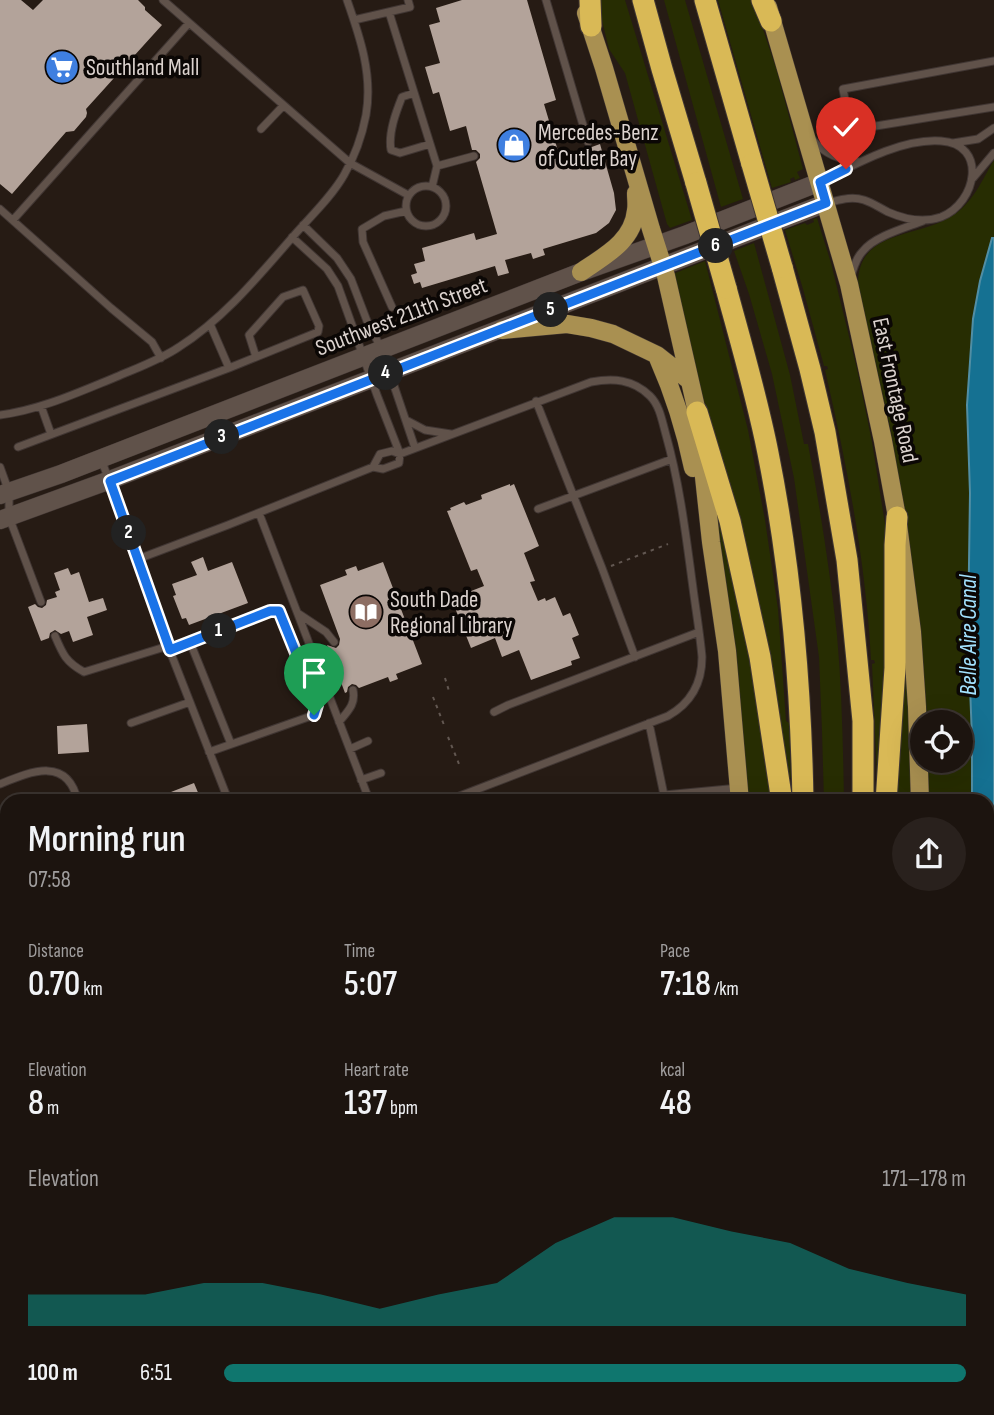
<!DOCTYPE html>
<html lang="en">
<head>
<meta charset="utf-8">
<style>
  body { margin:0; font-family:"Sofia Sans Condensed",sans-serif; background:#29211d; color:#f1f3f6; height:100vh; display:flex; flex-direction:column; font-size:26px; white-space:nowrap }
  * { box-sizing:border-box; margin:0 }
  p { font-size:23px; color:#a09e9e }
  .icon { flex:none; width:38px; height:38px; fill:none; stroke:currentColor; stroke-width:2; stroke-linecap:round; stroke-linejoin:round }
  .map { position:relative; flex:1; overflow:hidden }
  .side { position:absolute; left:0px; top:794px; width:994px; height:621px; display:flex; flex-direction:column; background:#1c140f; border-radius:21px 21px 0 0; box-shadow:0 7px 28px #0002,0 0 0 2px #3a332f }
  .side>* { flex:none }
  .buttons { position:absolute; left:910px; top:710px; display:grid; gap:14px }
  .buttons a { display:grid; place-items:center; width:63px; height:63px; border-radius:50%; background:#1c140f; box-shadow:0 7px 28px #0002,0 0 0 2px #3a332f; font-size:35px }
  .pin { position:absolute; display:grid; place-items:center; width:60px; height:60px; color:#fff; margin:-72px -30px; border-radius:50% 50% 50% 0; rotate:-45deg; box-shadow:0 0 7px #0007 }
  .pin .icon { rotate:45deg }
  .km { position:absolute; width:35px; height:35px; margin:-18px; border-radius:50%; background:#222; color:#fff; font-size:19px; line-height:35px; text-align:center }
  .round { display:grid; place-items:center; flex:none; width:74px; height:74px; border-radius:37px; background:#29211d }
  .summary { display:flex; align-items:center; justify-content:space-between; height:119px; padding:0 28px }
  h1 { font-size:38px; font-weight:600; line-height:52px }
  .stats { display:grid; grid-template-columns:repeat(3,1fr); gap:10px; height:119px; padding:7px 28px }
  .stats div { display:grid; align-content:center }
  .stats b { font-size:35px; font-weight:600 }
  .stats small { font-size:19px; font-weight:400 }
  .stats p { font-size:19px }
  .chart { height:196px; padding:14px 28px }
  .chart p { display:flex; justify-content:space-between }
  .chart svg { width:100%; height:126px; margin-top:7px; fill:#0f766e; opacity:.7 }
  ul { padding:0 28px; list-style:none; font-size:23px }
  li { display:grid; grid-template-columns:112px 84px 1fr; align-items:center; height:52px }
  li i { height:18px; border-radius:9px; background:#0f766e }
  .map>svg:first-child { display:block }
</style>
</head>
<body>
<div class="map">
<svg width="994" height="1415" viewBox="0 0 994 1415">
  <rect width="100%" height="100%" fill="#261b14"/>
  <path fill="#2d1f2b" d="M 179,1409 L 449,1409 L 450,1415 L 179,1415 Z"/>
  <path fill="#272d02" d="M 597,0 L 625,0 L 692,220 L 670,228 L 667,224 L 625,73 L 609,49 Z
    M 664,0 L 685,0 L 743,199 L 721,207 Z
    M 718,0 L 753,0 L 776,68 L 803,169 L 797,172 L 800,178 L 795,180 L 794,177 L 790,179 L 791,182 L 772,188 Z
    M 994,160 L 994,238 L 992,238 L 980,281 L 973,319 L 967,405 L 970,493 L 968,635 L 972,738 L 972,801 L 926,801 L 925,761 L 961,761 L 961,723 L 924,723 L 907,538 L 891,432 L 858,287 C 856,229 916,239 952,216 C 973,203 982,180 994,160 Z
    M 817,218 L 831,263 L 857,369 L 872,442 L 885,524 L 891,600 L 878,801 L 872,664 L 875,663 L 874,660 L 871,660 C 866,563 847,465 825,370 L 828,369 L 827,366 L 824,366 L 803,289 L 785,230 L 805,223 L 807,225 L 814,222 L 813,219 Z
    M 754,243 L 790,375 L 804,444 L 808,444 C 820,507 830,571 837,635 C 842,691 843,746 844,801 L 824,801 L 822,731 L 819,657 L 794,478 L 772,374 L 749,294 L 734,251 Z
    M 705,261 L 748,430 L 765,520 L 778,609 L 786,721 L 789,723 L 791,778 L 784,779 L 734,518 L 686,330 L 673,274 Z
    M 712,482 L 751,647 L 775,801 L 746,801 Z
    M 901,644 L 907,663 L 913,801 L 892,802 Z"/>
  <path fill="#157192" stroke="#518ea4" stroke-width="2" d="M 992,238 L 994,238 L 994,1415 L 973,1415 L 973,1409 L 987,1409 L 987,802 L 972,801 L 972,738 L 968,635 L 970,493 L 967,405 L 973,319 L 980,281 Z
    M 0,883 L 7,885 L 7,961 L 0,960 Z"/>
  <path fill="#b3a39a" d="M 0,0 L 21,0 L 33,10 L 43,0 L 138,0 L 145,7 L 145,10 L 162,25 L 86,109 L 87,113 L 86,117 L 74,131 L 66,132 L 12,194 L 0,184 Z
    M 462,0 L 527,0 L 556,100 L 544,104 L 561,161 L 591,153 L 589,148 L 600,144 L 614,193 L 616,210 L 609,223 L 596,233 L 543,249 L 545,255 L 533,259 L 531,253 L 505,260 L 509,273 L 498,276 L 495,266 L 422,288 L 420,282 L 414,284 L 411,275 L 417,273 L 414,264 L 425,261 L 422,248 L 474,233 L 476,240 L 497,234 L 476,162 L 480,158 L 480,154 L 476,150 L 472,150 L 466,126 L 450,131 L 439,92 L 433,94 L 425,67 L 440,63 L 429,25 L 440,22 L 436,8 Z
    M 510,484 L 510,486 L 514,484 L 539,546 L 524,553 L 535,581 L 530,582 L 538,601 L 545,598 L 546,601 L 555,597 L 563,616 L 570,613 L 579,635 L 572,638 L 580,658 L 571,661 L 572,665 L 531,680 L 519,650 L 502,657 L 495,638 L 471,648 L 455,608 L 457,607 L 453,598 L 484,586 L 477,569 L 471,571 L 447,511 L 451,510 L 450,508 L 464,502 L 466,505 L 482,499 L 481,495 Z
    M 203,557 L 208,571 L 232,562 L 248,603 L 189,625 L 186,618 L 182,619 L 173,596 L 176,595 L 172,584 L 197,575 L 191,562 Z
    M 383,562 L 422,664 L 396,674 L 398,679 L 390,682 L 388,677 L 359,688 L 356,685 L 352,684 L 348,687 L 347,692 L 345,693 L 327,645 L 336,648 L 339,645 L 340,639 L 320,585 L 347,575 L 345,570 L 356,566 L 358,571 Z
    M 68,568 L 71,575 L 79,572 L 89,602 L 103,598 L 107,610 L 87,617 L 93,635 L 73,642 L 69,631 L 61,634 L 55,630 L 50,633 L 49,638 L 41,641 L 28,607 L 35,604 L 38,607 L 42,608 L 46,605 L 47,600 L 57,597 L 55,592 L 60,590 L 54,573 Z
    M 87,724 L 89,752 L 58,754 L 57,726 Z
    M 194,783 L 202,802 L 148,802 L 148,801 Z"/>
  <g fill="none" stroke-linecap="round" stroke-linejoin="round">
    <g stroke="#403633" stroke-width="9">
      <path id="service" d="M 163,0 L 350,163 L 408,195
        M 546,0 L 588,142
        M 389,12 L 437,166 L 432,187
        M 354,20 L 410,7 L 408,0
        M 994,61 L 843,89 L 851,130 L 994,107
        M 414,93 L 402,97 C 396,112 388,133 391,150 L 400,153 L 430,144
        M 261,129 L 283,106
        M 812,139 C 825,155 840,160 860,162
        M 953,143 L 978,139 L 994,128
        M 437,166 L 474,156
        M 973,178 L 994,153
        M 820,182 C 854,165 901,138 941,141 C 988,144 977,203 941,217 C 924,223 904,219 888,212 C 880,208 873,203 864,200 C 851,196 840,200 827,203
        M406 206a20 20 0 1 1 40 0a20 20 0 1 1-40 0Z
        M 0,209 L 111,308 L 152,342 L 161,358
        M 13,220 L 189,23
        M 303,225 L 337,258 L 351,279 L 367,321 L 382,350 L 415,448
        M 851,276 C 854,267 856,258 863,251 C 875,236 905,228 923,221
        M 392,307 L 363,242 L 362,229 L 384,216 L 406,211
        M 210,324 L 229,368
        M 536,401 L 602,568 L 635,657
        M 41,406 L 51,434
        M 0,415 C 40,410 79,392 116,377 C 137,368 160,360 179,347 C 225,318 261,273 297,232 C 313,214 332,196 344,175 C 355,156 362,136 366,115 C 373,75 360,37 347,0
        M 406,420 L 425,430 L 451,434
        M 18,447 L 229,368 L 318,332 L 319,326 L 303,290 L 283,297 L 249,335 L 256,357
        M 101,459 L 129,533 L 168,646 L 229,802
        M 0,467 L 9,492 L 9,517 L 41,602
        M 373,467 L 380,454 L 392,451 L 400,454 L 591,382 C 613,378 633,379 650,396 C 660,406 662,421 666,435 C 680,485 686,536 693,588 C 696,611 700,634 702,657 C 702,683 691,703 668,716 L 444,802
        M 538,509 L 672,459
        M 259,513 L 370,802
        M 138,559 L 228,525 L 373,467 L 383,469 L 399,463 L 400,454 L 377,395 L 338,286 L 327,269 L 292,237
        M 299,614 L 326,632 L 334,642
        M 55,636 C 63,655 66,662 84,672 L 168,646
        M 190,642 L 231,744
        M 170,650 L 269,611 L 279,611 L 317,705 L 314,715 L 209,752
        M 494,712 L 508,705 L 699,632
        M 339,722 C 348,711 356,704 353,690
        M 131,723 L 190,702
        M 649,723 L 664,795 L 739,788
        M 350,749 L 368,741
        M 361,780 L 381,773
        M 0,784 C 32,771 68,756 78,802
        M 655,802 L 664,795
        M 0,864 L 7,865
        M 0,1005 L 7,1006
        M 321,1409 L 321,1415
        M 458,1409 L 458,1415
        M 541,1409 L 541,1413 L 545,1415
        M 614,1409 L 614,1415
        M 157,1415 L 159,1409
        M 202,1415 L 202,1409
        M 525,1415 L 534,1409
        M 648,1415 L 648,1409"/>
    </g>
    <g stroke="#403633" stroke-width="19">
      <path id="secondary" d="M 0,495 L 61,474 L 581,272 L 685,235 L 820,182
        M 0,520 L 110,480 L 826,203"/>
    </g>
    <g stroke="#403633" stroke-width="19">
      <path id="primary" d="M 768,7 L 849,284 L 883,441 L 897,517 L 912,632 L 917,707 L 920,802
        M 586,13 L 604,68 L 651,229 L 666,276 L 697,412 L 711,542 L 727,651 L 740,802
        M 581,272 C 604,256 633,242 636,210 C 637,205 636,199 636,193
        M 502,330 L 567,324 L 591,328 L 613,334 L 657,355 L 690,381
        M 658,358 C 674,394 685,429 693,468
        M 925,1409 L 925,1415
        M 741,1415 L 744,1409"/>
    </g>
    <g stroke="#403633" stroke-width="23">
      <path id="motorway" d="M 590,0 L 591,26
        M 643,0 L 662,69 L 696,183
        M 705,0 L 752,164
        M 762,0 L 771,21
        M 782,267 L 810,369 L 825,432 L 847,560 L 863,721 L 863,802
        M 726,288 C 741,343 757,397 768,453 C 791,568 801,685 803,802
        M 697,412 L 730,521 L 760,657 L 782,802
        M 886,802 L 895,668 L 895,545 L 897,517
        M 811,1409 L 811,1415
        M 867,1409 L 867,1415"/>
    </g>
    <path stroke="#625751" stroke-width="2" stroke-dasharray="3.5 5" stroke-linecap="butt" d="M 611,566 L 668,544
      M 445,678 L 449,691
      M 433,697 L 444,725
      M 448,737 L 459,764
      M 0,974 L 7,975
      M 0,1139 L 7,1134
      M 718,1409 L 718,1415"/>
    <use href="#service" stroke="#60524a" stroke-width="7"/>
    <use href="#secondary" stroke="#60524a" stroke-width="18"/>
    <use href="#primary" stroke="#a99051" stroke-width="18"/>
    <use href="#motorway" stroke="#d9b956" stroke-width="21"/>
    <g stroke="#403633" stroke-width="23" stroke-linecap="butt">
      <path id="motorway-bridge" d="M 752,164 L 782,267
        M 696,183 L 726,288"/>
    </g>
    <use href="#motorway-bridge" stroke="#d9b956" stroke-width="21"/>
  </g>
  <g fill="none" stroke-linecap="round" stroke-linejoin="round">
    <g stroke="#fff" stroke-width="14">
      <path id="route" d="M 314,715 L 317,705 L 279,611 L 270,611 L 170,650 L 110,481 L 826,203 L 820,182 L 846,169"/>
    </g>
    <use href="#route" stroke="#1a73e8" stroke-width="9"/>
  </g>
  <defs>
    <g id="supermarket-disc" transform="scale(1.75)"><circle r="9.5" fill="#3f7fe0" stroke="#0b0705"/><path d="M-6-5.5h2.5l.6 2H6L4.5 2H-2.5L-4.4-4H-6ZM-1.5 3.2a1.3 1.3 0 1 0 .1 0ZM3 3.2a1.3 1.3 0 1 0 .1 0Z" fill="#fff"/></g>
    <g id="shop-disc" transform="scale(1.75)"><circle r="9.5" fill="#3f7fe0" stroke="#0b0705"/><path d="M-5-2.5h2.3a2.7 3.5 0 0 1 5.4 0H5L5.5 6h-11ZM-1.5-2.5h3a1.5 2.3 0 0 0-3 0Z" fill="#fff"/></g>
    <g id="library-disc" transform="scale(1.75)"><circle r="9.5" fill="#8d6e63" stroke="#0b0705"/><path d="M-6-4Q-3-5.5-.7-3.5V5Q-3 3-6 4ZM6-4Q3-5.5 .7-3.5V5Q3 3 6 4Z" fill="#fff"/></g>
  </defs>
  <g fill-rule="evenodd">
    <use href="#supermarket-disc" x="62" y="67"/>
    <use href="#shop-disc" x="514" y="145"/>
    <use href="#library-disc" x="366" y="612"/>
  </g>
  <g text-anchor="middle" stroke-width="7" stroke-linejoin="round" paint-order="stroke">
    <g font-size="23" fill="#dcd3cf" stroke="#0b0705" text-anchor="start">
      <text x="86" y="75">Southland Mall</text>
      <text x="538" y="140">Mercedes-Benz<tspan x="538" dy="26">of Cutler Bay</tspan></text>
      <text x="390" y="607">South Dade<tspan x="390" dy="26">Regional Library</tspan></text>
    </g>
    <g font-size="23" fill="#dcd3cf" stroke="#0b0705">
      <text transform="translate(401 316) rotate(-21)" y="8">Southwest 211th Street</text>
      <text transform="translate(896 390) rotate(78)" y="8">East Frontage Road</text>
    </g>
    <g font-size="24" font-style="italic" fill="#a3e2ff" stroke="#0b0705">
      <text transform="translate(968 635) rotate(-90)" y="8">Belle Aire Canal</text>
    </g>
  </g>
</svg>
<div class="buttons">
<a><svg class="icon" aria-label="locate" viewBox="0 0 24 24"><circle cx="12" cy="12" r="6"/><path d="M12 2v4M12 18v4M2 12h4M18 12h4"/></svg></a>
</div>
<div class="pin" style="left:314px;top:715px;background:#1e9e55"><svg class="icon" aria-label="arrive" viewBox="0 0 24 24"><path d="M6 21V4h12l-3 4 3 4H6"/></svg></div>
<div class="pin" style="left:846px;top:169px;background:#d93025"><svg class="icon" aria-label="check" viewBox="0 0 24 24"><path d="M5 12l5 5 9-10"/></svg></div>
<b class="km" style="left:219px;top:631px">1</b>
<b class="km" style="left:129px;top:533px">2</b>
<b class="km" style="left:222px;top:437px">3</b>
<b class="km" style="left:386px;top:373px">4</b>
<b class="km" style="left:551px;top:310px">5</b>
<b class="km" style="left:716px;top:246px">6</b>
<section class="side">
<div class="summary"><div><h1>Morning run</h1><p>07:58</p></div><a class="round"><svg class="icon" aria-label="share" viewBox="0 0 24 24"><path d="M12 15V3M7 8l5-5 5 5M5 13v7h14v-7"/></svg></a></div>
<div class="stats">
<div><p>Distance</p><b>0.70<small> km</small></b></div>
<div><p>Time</p><b>5:07</b></div>
<div><p>Pace</p><b>7:18<small> /km</small></b></div>
</div>
<div class="stats">
<div><p>Elevation</p><b>8<small> m</small></b></div>
<div><p>Heart rate</p><b>137<small> bpm</small></b></div>
<div><p>kcal</p><b>48</b></div>
</div>
<div class="chart"><p><span>Elevation</span>171–178 m</p>
<svg viewBox="0 0 160 44" preserveAspectRatio="none"><path d="M0 44V33L10 33L20 33L30 29L40 29L50 33L60 38L70 33L80 29L90 15L100 6L110 6L120 11L130 15L140 24L150 29L160 33V44z"/></svg>
</div>
<ul>
<li><b>100 m</b>6:51<i style="width:100%"></i></li>
</ul>
</section>
</div>
</body>
</html>
